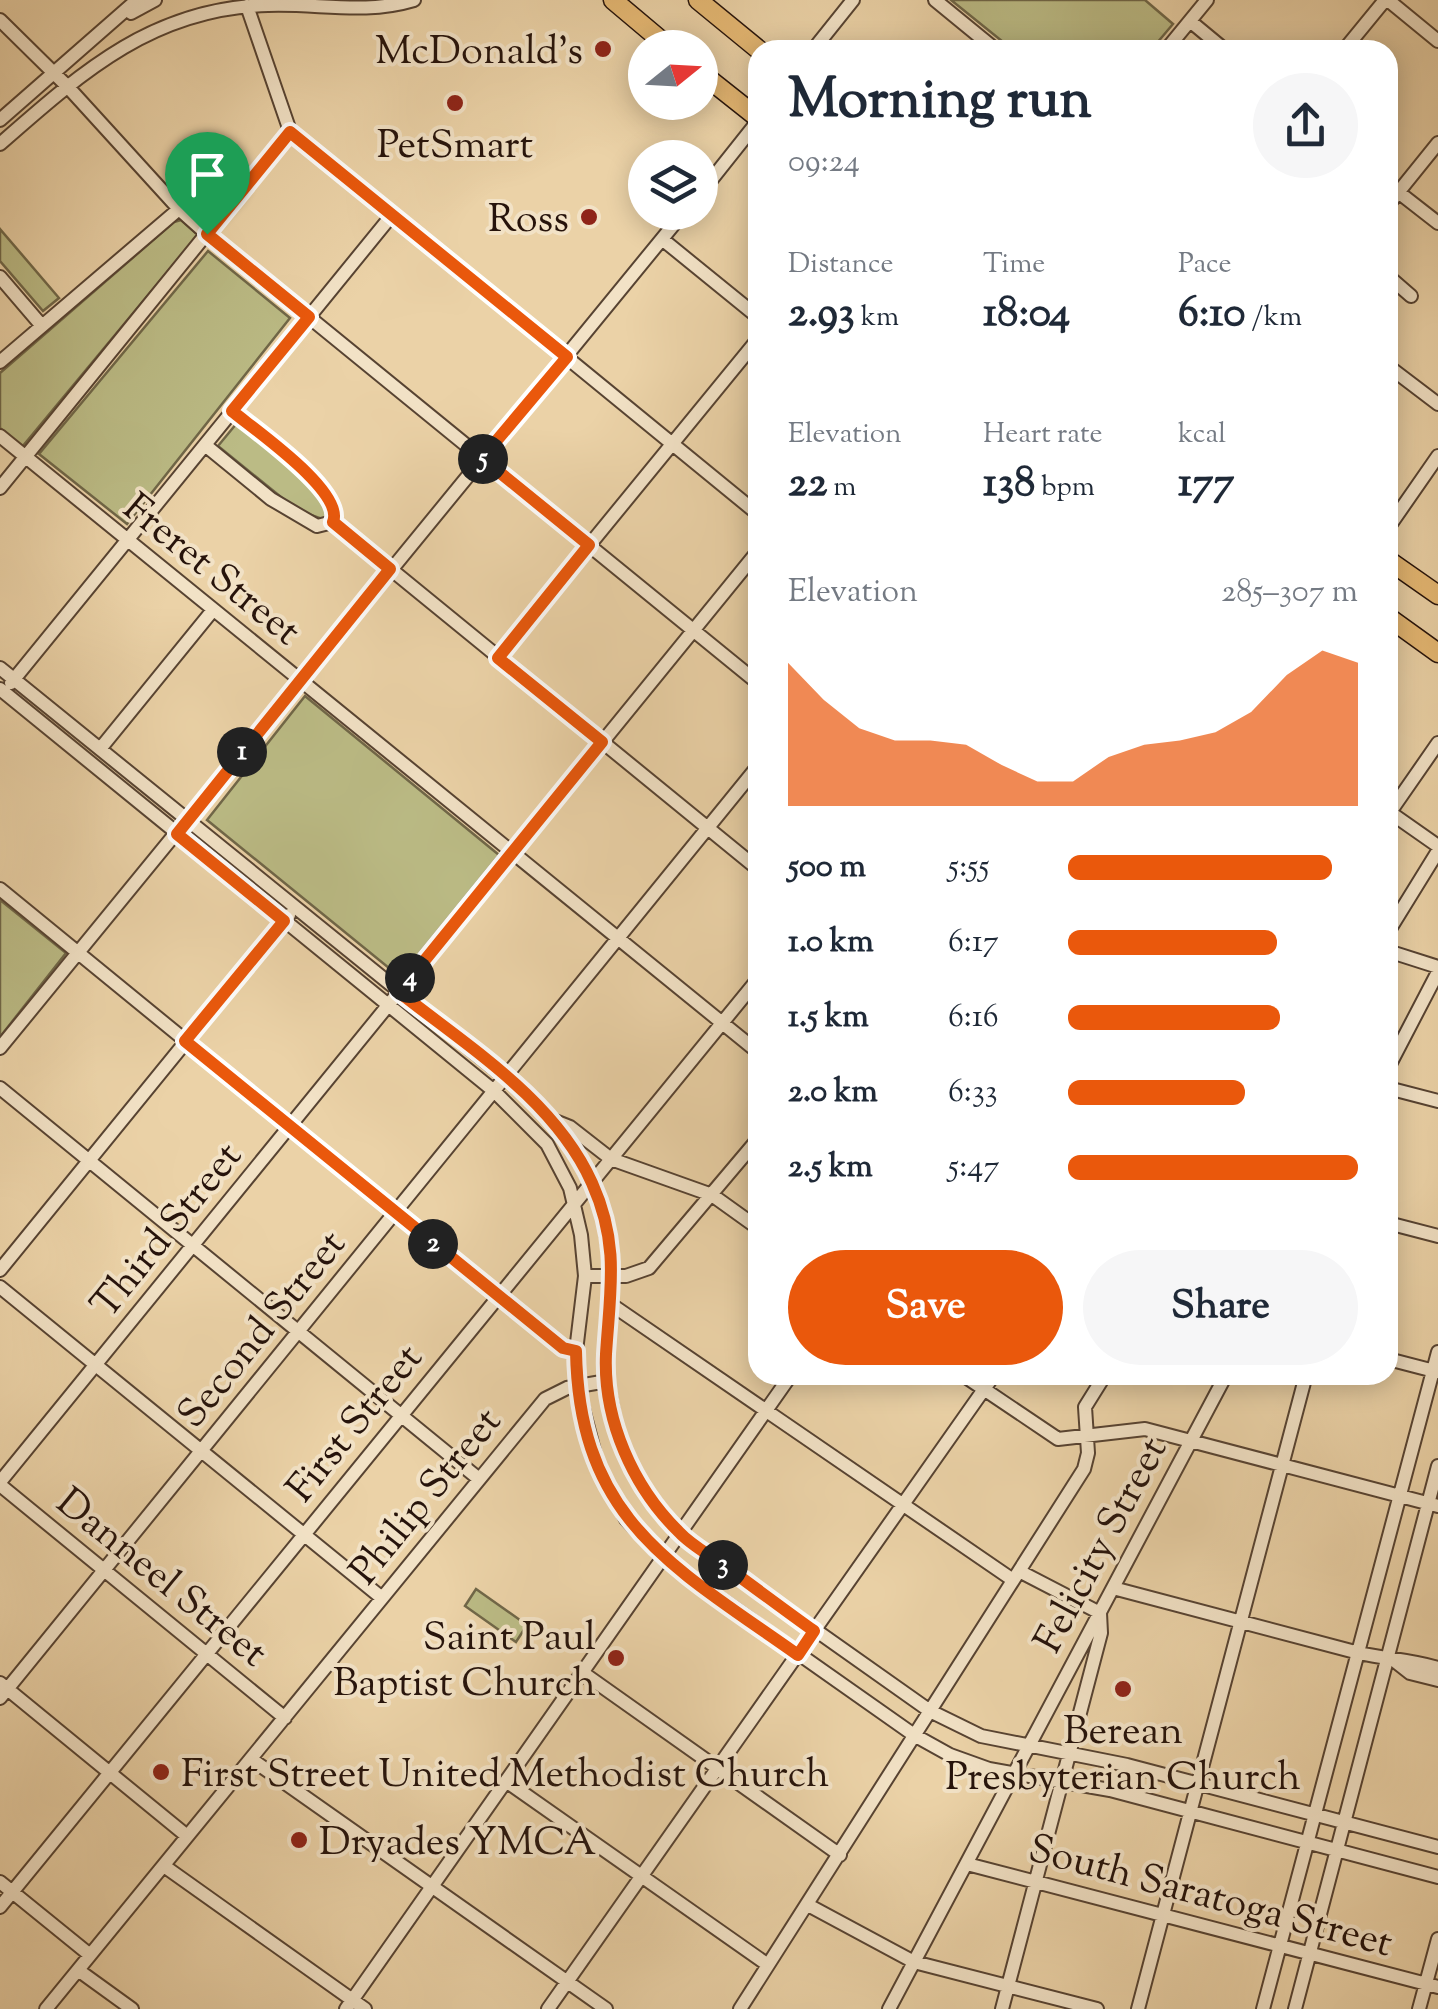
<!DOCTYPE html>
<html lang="en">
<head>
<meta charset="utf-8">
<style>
  body { margin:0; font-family:"Sorts Mill Goudy",serif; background:#f6f6f7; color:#1f2937; height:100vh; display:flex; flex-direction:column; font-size:38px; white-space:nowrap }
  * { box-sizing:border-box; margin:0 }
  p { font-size:32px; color:#747a83 }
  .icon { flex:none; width:55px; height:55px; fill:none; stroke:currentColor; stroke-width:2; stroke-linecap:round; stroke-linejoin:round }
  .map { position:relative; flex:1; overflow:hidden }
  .drawer { position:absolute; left:748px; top:40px; width:650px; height:1345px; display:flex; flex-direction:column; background:#fff; border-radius:30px; box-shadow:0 5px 25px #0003 }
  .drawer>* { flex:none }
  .needle { width:65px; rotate:72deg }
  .fabs { position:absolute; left:628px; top:30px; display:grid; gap:20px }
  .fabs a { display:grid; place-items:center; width:90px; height:90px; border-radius:50%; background:#fff; box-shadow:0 5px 25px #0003; font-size:50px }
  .pin { position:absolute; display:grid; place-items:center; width:85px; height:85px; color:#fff; margin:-102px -42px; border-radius:50% 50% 50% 0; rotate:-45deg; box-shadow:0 0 10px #0007 }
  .pin .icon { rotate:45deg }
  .km { position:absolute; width:50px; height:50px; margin:-25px; border-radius:50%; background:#222; color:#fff; font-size:28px; line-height:50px; text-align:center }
  .round { display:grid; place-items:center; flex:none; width:105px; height:105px; border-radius:52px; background:#f6f6f7 }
  .headline { display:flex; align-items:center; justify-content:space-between; height:170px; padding:0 40px }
  h1 { font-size:55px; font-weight:800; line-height:75px }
  .stats { display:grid; grid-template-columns:repeat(3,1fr); gap:15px; height:170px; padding:10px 40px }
  .stats div { display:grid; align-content:center }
  .stats b { font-size:42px; font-weight:800 }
  .stats small { font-size:28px; font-weight:400 }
  .stats p { font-size:28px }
  .chart { height:280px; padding:20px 40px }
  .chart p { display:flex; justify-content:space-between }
  .chart svg { width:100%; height:180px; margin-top:10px; fill:#ea580c; opacity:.7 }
  .cta { display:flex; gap:20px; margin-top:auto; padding:20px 40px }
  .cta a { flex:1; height:115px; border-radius:60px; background:#ea580c; color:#fff; font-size:40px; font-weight:800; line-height:115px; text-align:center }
  .cta a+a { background:#f6f6f7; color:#1f2937 }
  ul { padding:0 40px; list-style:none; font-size:32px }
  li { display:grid; grid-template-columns:160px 120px 1fr; align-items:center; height:75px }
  li i { height:25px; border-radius:12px; background:#ea580c }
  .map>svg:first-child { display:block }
</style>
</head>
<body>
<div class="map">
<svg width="1438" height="2009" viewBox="0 0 1438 2009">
  <rect width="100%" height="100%" fill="#ebd2a7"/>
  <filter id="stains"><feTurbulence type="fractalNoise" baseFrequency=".002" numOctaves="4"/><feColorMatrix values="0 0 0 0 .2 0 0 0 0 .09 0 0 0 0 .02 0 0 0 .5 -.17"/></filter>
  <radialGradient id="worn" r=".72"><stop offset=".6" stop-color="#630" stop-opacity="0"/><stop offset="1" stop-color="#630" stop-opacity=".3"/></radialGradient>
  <path fill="#bbbb85" stroke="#706748" stroke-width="2.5" d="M 951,0 L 1145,0 L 1173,24 L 1151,50 L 1013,50 Z
    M 181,220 L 198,235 L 22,447 L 0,428 L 0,373 L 174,222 Z
    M 0,229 L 59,298 L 43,311 L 0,261 Z
    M 208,251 L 290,318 L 127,524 L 39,454 Z
    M 237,423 C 261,443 324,486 331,515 L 325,520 L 297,510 L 218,446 Z
    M 305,696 L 499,855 L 400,977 L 207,820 Z
    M 0,900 L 66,953 L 0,1037 Z
    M 476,1589 L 527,1625 L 516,1642 L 465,1606 Z"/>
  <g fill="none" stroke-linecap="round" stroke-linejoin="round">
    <g stroke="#574332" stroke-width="16">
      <path id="minor" d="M 935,0 L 996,50
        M 1388,0 L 1438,41
        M 247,6 L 290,131 L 758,514
        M 131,13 L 155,0
        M 0,20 L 67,86 L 179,209 L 207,234 L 758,683
        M 1190,21 L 1225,50
        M 813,50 L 853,0
        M 1166,50 L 1207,0
        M 1344,50 L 1385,0
        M 0,120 L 137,0
        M 0,144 C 82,72 153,8 268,5 C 319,3 364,15 414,0
        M 1388,184 L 1438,223
        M 700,194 L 758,121
        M 1388,205 L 1438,143
        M 662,239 L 758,317
        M 1388,276 L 1411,296
        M 0,277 L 42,326
        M 0,362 L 179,209
        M 1388,366 L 1438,404
        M 0,436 L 758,1052
        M 205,445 L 271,499 L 317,526 L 333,522 C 345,492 255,430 232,411
        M 0,488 L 290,131
        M 333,522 L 758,869
        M 1388,528 L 1438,456
        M 497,658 L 758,339
        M 0,668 L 505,1077 L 534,1103 L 562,1134 L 576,1154 L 598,1198 L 605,1223 L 612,1276 L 606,1357 L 607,1381 L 617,1433 L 641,1485 L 681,1535 L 930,1711 L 981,1736 L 1127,1765 L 1438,1847
        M 11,683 L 392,215
        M 0,689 L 494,1091 L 547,1144 L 570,1188 L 581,1235 L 585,1276 L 576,1351 L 577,1386 L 598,1466 L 626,1519 L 664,1559 L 914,1735 L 950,1755 L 989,1769 L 1110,1790 L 1438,1877
        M 100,749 L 213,610
        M 1388,811 L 1438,846
        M 1388,815 L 1438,743
        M 0,889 L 563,1349 L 576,1351
        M 1388,932 L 1438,851
        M 1388,951 L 1438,967
        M 0,1048 L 684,212
        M 1388,1068 L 1438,972
        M 0,1088 L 479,1479
        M 1388,1088 L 1438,1101
        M 550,1119 L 570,1127 L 611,1159 L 712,1195 L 758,1228
        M 1388,1223 L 1438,1236
        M 0,1270 L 289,915
        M 585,1276 L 626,1276 L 649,1268 L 758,1139
        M 0,1287 L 382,1598
        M 612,1305 L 1013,1580
        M 1388,1359 L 1438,1372
        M 963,1375 L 1058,1439 L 1145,1429 L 1438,1506
        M 0,1482 L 758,551
        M 0,1485 L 285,1718
        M 1113,1588 L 1359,1653 C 1386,1659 1412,1660 1438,1668
        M 1396,1662 L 1410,1673 L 1438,1680
        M 583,1673 L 840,1855
        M 0,1683 L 187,1836
        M 0,1698 L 758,766
        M 251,1759 L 606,2009
        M 506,1781 L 768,1965
        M 967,1864 L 1438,1987
        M 164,1866 L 365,2009
        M 0,1882 L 90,1955
        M 808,1905 L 914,1962 L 1097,2009
        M 0,1907 L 758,979
        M 78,1970 L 132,2009
        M 46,2009 L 545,1399 L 567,1388 L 607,1381
        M 346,2009 L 791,1375
        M 548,2009 L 994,1375
        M 740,2009 L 1084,1469 L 1088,1453 L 1085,1407 L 1105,1375
        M 889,2009 L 1226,1375
        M 1002,2009 L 1101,1633 L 1100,1613 L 1019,1571
        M 1138,2009 L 1306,1375
        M 1263,2009 L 1438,1352
        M 1295,2009 L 1438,1466
        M 1419,2009 L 1438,1939"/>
    </g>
    <g stroke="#26130b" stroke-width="21">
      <path id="major" d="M 613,0 L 670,48
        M 698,0 L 759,50
        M 700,72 L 758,118
        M 1388,560 L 1438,595
        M 1388,617 L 1438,653"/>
    </g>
    <use href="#minor" stroke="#f2e2c6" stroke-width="12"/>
    <use href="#major" stroke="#e6b974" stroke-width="18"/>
  </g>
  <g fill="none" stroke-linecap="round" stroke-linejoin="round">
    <g stroke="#fff" stroke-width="20">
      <path id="route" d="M 290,132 L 567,357 L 482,458 L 589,545 L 498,658 L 602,742 L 399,992 C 467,1046 555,1100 592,1183 C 620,1245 610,1290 606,1354 C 603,1420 633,1487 679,1532 C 691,1545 708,1554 722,1564 C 753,1586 783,1609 814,1631 L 798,1655 C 674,1567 579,1521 576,1351 L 563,1348 L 185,1041 L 284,921 L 177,834 L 390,569 L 333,522 C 345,492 255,430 232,411 L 309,317 L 207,234 Z"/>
    </g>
    <use href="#route" stroke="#ea580c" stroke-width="12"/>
  </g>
  <g fill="#8f2418" stroke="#f2e2c6" stroke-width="4">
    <circle cx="603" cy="49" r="10"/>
    <circle cx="455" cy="103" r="10"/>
    <circle cx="589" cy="217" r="10"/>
    <circle cx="616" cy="1658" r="10"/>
    <circle cx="1123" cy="1689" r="10"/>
    <circle cx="161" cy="1772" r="10"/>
    <circle cx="299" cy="1840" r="10"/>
  </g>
  <g text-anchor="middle" stroke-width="8" stroke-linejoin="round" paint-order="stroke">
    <g font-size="40" fill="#26130b" stroke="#f2e2c6" text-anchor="end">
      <text x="583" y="63">McDonald's</text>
      <text x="455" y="157" text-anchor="middle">PetSmart</text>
      <text x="569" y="231">Ross</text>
      <text x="596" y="1649">Saint Paul<tspan x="596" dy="46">Baptist Church</tspan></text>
      <text x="1123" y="1743" text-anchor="middle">Berean<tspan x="1123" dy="46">Presbyterian Church</tspan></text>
      <text x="181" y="1786" text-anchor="start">First Street United Methodist Church</text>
      <text x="319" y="1854" text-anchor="start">Dryades YMCA</text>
    </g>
    <g font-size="40" fill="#26130b" stroke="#f2e2c6">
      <text transform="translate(213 568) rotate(39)" y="14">Freret Street</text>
      <text transform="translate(165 1229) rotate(-51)" y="14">Third Street</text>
      <text transform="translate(260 1328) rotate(-51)" y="14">Second Street</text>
      <text transform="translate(353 1422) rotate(-51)" y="14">First Street</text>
      <text transform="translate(424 1495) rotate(-51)" y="14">Philip Street</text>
      <text transform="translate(1099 1544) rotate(-62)" y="14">Felicity Street</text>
      <text transform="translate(163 1576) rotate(39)" y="14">Danneel Street</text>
      <text transform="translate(1211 1894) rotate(15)" y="14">South Saratoga Street</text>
    </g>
  </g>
  <rect width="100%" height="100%" filter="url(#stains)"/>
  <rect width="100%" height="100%" fill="url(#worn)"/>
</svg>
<div class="fabs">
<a><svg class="needle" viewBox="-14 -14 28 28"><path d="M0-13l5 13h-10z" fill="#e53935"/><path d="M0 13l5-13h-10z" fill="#747a83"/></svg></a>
<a><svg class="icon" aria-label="layers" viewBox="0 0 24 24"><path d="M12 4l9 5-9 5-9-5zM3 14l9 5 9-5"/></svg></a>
</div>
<div class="pin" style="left:207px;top:234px;background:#1e9e55"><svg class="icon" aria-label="arrive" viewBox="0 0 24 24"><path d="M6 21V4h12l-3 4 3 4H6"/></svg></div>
<b class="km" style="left:242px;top:752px">1</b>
<b class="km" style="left:433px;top:1244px">2</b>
<b class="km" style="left:723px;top:1565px">3</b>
<b class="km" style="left:410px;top:978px">4</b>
<b class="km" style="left:483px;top:459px">5</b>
<section class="drawer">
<div class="headline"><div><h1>Morning run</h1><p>09:24</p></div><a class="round"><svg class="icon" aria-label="share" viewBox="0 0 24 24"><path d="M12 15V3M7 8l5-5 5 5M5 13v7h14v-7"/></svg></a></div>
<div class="stats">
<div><p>Distance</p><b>2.93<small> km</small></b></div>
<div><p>Time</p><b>18:04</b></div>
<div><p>Pace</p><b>6:10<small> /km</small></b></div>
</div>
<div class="stats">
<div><p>Elevation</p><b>22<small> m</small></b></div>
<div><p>Heart rate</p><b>138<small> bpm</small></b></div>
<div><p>kcal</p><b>177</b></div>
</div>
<div class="chart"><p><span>Elevation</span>285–307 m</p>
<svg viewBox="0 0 160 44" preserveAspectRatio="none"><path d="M0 44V9L10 18L20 25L30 28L40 28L50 29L60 34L70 38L80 38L90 32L100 29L110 28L120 26L130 21L140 12L150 6L160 9V44z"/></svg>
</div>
<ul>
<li><b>500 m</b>5:55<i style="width:91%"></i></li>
<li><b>1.0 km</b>6:17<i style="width:72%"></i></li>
<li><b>1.5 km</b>6:16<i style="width:73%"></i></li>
<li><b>2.0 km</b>6:33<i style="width:61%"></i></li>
<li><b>2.5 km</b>5:47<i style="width:100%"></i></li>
</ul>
<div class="cta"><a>Save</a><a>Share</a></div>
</section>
</div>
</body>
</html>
